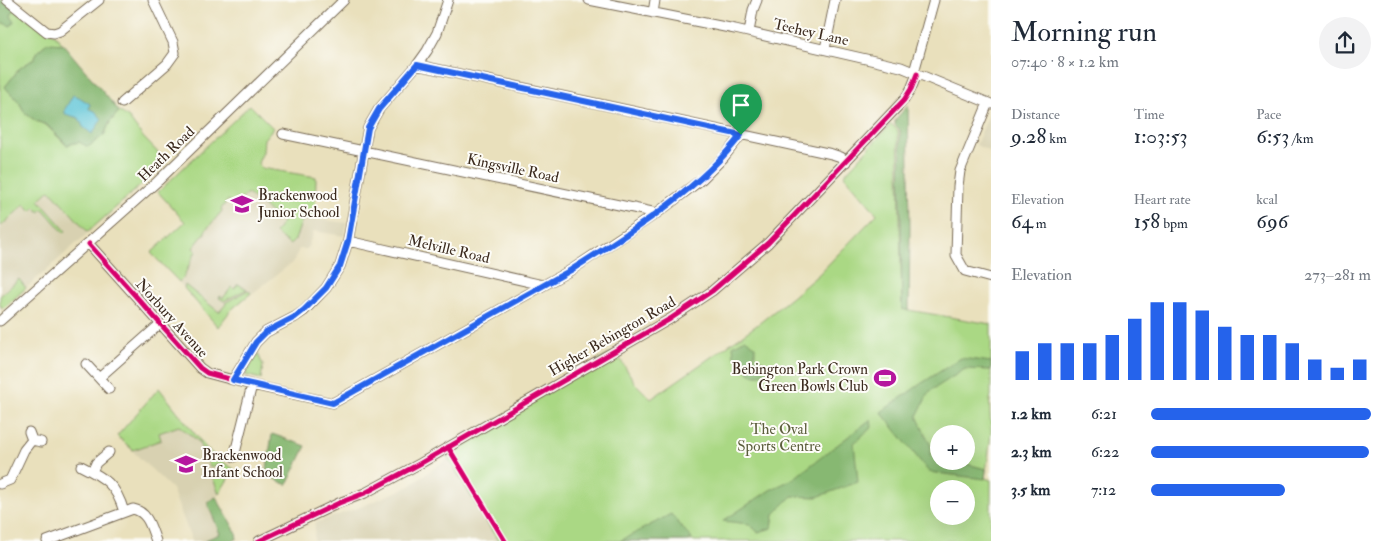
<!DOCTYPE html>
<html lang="en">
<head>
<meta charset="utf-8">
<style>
  body { margin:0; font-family:"IM FELL Double Pica",serif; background:#f2f2f3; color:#1f2937; height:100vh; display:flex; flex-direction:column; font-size:19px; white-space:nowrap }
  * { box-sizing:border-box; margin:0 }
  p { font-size:16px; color:#747a83 }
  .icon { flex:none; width:28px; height:28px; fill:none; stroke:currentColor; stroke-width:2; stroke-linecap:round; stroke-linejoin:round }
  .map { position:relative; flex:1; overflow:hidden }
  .details { display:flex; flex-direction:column; background:#fff; width:400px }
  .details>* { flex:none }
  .fabs { position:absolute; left:930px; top:425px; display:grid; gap:10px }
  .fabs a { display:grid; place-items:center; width:45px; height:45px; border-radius:50%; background:#fff; box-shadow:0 5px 20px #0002; font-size:25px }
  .pin { position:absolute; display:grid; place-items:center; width:42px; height:42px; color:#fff; margin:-51px -21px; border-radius:50% 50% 50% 0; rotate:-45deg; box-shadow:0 0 5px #0007 }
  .pin .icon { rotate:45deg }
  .round { display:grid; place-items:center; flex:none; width:52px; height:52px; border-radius:26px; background:#f2f2f3 }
  .summary { display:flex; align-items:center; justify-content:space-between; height:85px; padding:0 20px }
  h1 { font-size:28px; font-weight:600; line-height:38px }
  .stats { display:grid; grid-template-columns:repeat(3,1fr); gap:8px; height:85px; padding:5px 20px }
  .stats div { display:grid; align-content:center }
  .stats b { font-size:21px; font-weight:600 }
  .stats small { font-size:14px; font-weight:400 }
  .stats p { font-size:14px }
  .chart { height:140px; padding:10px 20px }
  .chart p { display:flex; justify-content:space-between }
  .chart svg { width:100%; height:90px; margin-top:5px; stroke:#2563eb; stroke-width:6 }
  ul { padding:0 20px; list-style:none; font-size:16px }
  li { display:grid; grid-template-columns:80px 60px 1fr; align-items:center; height:38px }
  li i { height:12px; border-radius:6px; background:#2563eb }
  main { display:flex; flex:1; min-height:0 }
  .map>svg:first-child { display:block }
</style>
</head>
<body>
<main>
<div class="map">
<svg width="991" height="541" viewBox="0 0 991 541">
  <rect width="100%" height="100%" fill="#fdfcf7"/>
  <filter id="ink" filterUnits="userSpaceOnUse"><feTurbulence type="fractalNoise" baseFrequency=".02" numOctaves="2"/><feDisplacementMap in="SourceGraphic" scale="10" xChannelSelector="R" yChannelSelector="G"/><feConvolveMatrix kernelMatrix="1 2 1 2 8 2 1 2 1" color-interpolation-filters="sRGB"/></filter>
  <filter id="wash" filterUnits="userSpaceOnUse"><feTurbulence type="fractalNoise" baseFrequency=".0096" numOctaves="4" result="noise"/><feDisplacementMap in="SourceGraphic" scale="20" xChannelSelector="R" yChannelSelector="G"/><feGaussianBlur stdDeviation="1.12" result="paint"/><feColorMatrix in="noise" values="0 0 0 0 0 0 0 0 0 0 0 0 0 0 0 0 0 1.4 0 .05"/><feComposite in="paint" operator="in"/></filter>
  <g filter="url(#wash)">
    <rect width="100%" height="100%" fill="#e9e0bc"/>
    <path fill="#d8d1b1" d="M 0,17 L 118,117 L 167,163 L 0,311 Z
      M 250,105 L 273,128 L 264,139 L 263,152 L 258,163 L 261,168 L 316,177 L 315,216 L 316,219 L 347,223 L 344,236 L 314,231 L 307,249 L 299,249 L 293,262 L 231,310 L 218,327 L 184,288 L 151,253 L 185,222 L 158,192 Z
      M 991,110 L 991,152 L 976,145 Z
      M 159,388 L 206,448 L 218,459 L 234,469 L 217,497 L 236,532 L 237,539 L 231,541 L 192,541 L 172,489 L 117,436 Z
      M 448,459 L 498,541 L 314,541 L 315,523 L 358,508 L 410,486 L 438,465 Z"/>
    <path fill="#aad884" stroke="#728151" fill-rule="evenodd" d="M 0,0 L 55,35 L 63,44 L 47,43 L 38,51 L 34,59 L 20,68 L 5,87 L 19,102 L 25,113 L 36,121 L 46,125 L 66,145 L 104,135 L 110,122 L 119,111 L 129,118 L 143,137 L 167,162 L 88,232 L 50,190 L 39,200 L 66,231 L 64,233 L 43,209 L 39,212 L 35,207 L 31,211 L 25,204 L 0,227 Z
      M 250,105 L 273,128 L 264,139 L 263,152 L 258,163 L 261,168 L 316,177 L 315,217 L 309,217 L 302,220 L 295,240 L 290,245 L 275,233 L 283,222 L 247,193 L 240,201 L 237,199 L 235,202 L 237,203 L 235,205 L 228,200 L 221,209 L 222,211 L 205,231 L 205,233 L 193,248 L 196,251 L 183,278 L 179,282 L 151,253 L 185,222 L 158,192 Z
      M 891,124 L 898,130 L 902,309 L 991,324 L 991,396 C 988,403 991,421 991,431 C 990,447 987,463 985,478 L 991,480 L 991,541 L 498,541 L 443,450 L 611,353 L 619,357 L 635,383 L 651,399 L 757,325 L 792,297 L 819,274 L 877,214 L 844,175 ZM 939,434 L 966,434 L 966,461 L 939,461 ZM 939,489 L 966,489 L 966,516 L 939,516 Z
      M 19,279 L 26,288 L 4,308 L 0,306 L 0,296 Z
      M 238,284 L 247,289 L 224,301 L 219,298 L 220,296 L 223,298 L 232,287 L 234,289 Z
      M 185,285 L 219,312 L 226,304 L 225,303 L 248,290 L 251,293 L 231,310 L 218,327 L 184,288 Z
      M 258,354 L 263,365 L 261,379 L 245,375 Z
      M 159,388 L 206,448 L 218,459 L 234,469 L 219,494 L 212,476 L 222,477 L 225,472 L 224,467 L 219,464 L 210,467 L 198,441 L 179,426 L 159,433 L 161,440 L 133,450 L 117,436 Z"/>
    <path fill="#87b872" stroke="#617148" d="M 0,0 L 3,0 L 14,9 L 11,16 L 14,21 L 11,26 L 0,22 Z
      M 47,43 L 63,44 L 119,111 L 110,122 L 104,135 L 88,147 L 79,142 L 67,145 L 47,125 L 36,121 L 25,113 L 19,102 L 5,87 L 20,68 L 34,59 L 38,51 Z
      M 908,105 L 910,228 L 909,311 L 902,309 L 900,130 L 895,125 L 895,120 Z
      M 745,339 L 755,346 L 755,357 L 764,362 L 767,369 L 760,375 L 752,375 L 734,356 L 733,346 Z
      M 961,358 L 991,362 L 991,370 L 965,369 L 929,392 L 917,416 L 931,446 L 930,455 L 939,457 L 939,461 L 955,461 L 986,469 L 985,479 L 929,472 L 881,412 L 919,385 Z
      M 871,419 L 872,427 L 854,443 L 858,482 L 817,497 L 792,496 L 774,514 L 772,528 L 758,532 L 749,524 L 723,521 L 770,490 L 793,479 Z
      M 272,434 L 306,446 L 287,485 L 266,475 Z
      M 216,497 L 236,532 L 237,539 L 231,541 L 205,541 L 205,540 L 220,534 L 207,502 Z
      M 671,514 L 692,539 L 687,541 L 620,541 Z"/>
    <path fill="#5bc4d7" stroke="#4b777a" d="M 73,95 L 79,97 L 90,104 L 89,109 L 95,111 L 102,119 L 92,134 L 83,127 L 79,118 L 65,114 L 65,109 Z"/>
  </g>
  <g filter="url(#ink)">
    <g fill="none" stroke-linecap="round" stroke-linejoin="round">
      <g stroke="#786a55" stroke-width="11">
        <path id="minor" d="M 7,0 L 47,32 L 54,33 L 60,31 L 99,0
          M 589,0 L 735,29 L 901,67 L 991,104
          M 653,13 L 655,0
          M 749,32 L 753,10 L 757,0
          M 825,49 L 835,0
          M 417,65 L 832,154 L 841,157 L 846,162
          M 914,72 L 934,0
          M 122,103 L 167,64 L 175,53 L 173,42 L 153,0
          M 988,103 L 960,171 L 958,186 L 956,255 L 965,271 L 991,278
          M 283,134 L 657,213
          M 348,241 L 543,285
          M 89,244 L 200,368 L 207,373 L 252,385 L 333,403 L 571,270 L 657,213 L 702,179 L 724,157 L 741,135
          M 0,321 L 158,181 L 344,0
          M 86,364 L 109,389
          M 99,378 L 160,324
          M 233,380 L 256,342 L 266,332 L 295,317 L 304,311 L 326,288 L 340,266 L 348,241 L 368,128 L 379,109 L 417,65 L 427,51 L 437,33 L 448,0
          M 29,432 L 32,440 L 41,442
          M 234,457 L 252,385
          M 81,466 C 105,478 116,484 124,512
          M 92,472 L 96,463 L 109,452
          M 0,484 L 10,480 L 24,450 L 32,440
          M 47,541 L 133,509 C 148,512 151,528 156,541
          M 259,541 L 339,503 L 365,493 L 421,463 L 670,319 L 712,291 L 768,243 L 904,100 L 911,89 L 917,74"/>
      </g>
      <use href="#minor" stroke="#fff" stroke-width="9"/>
      <g stroke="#fdfcf7" stroke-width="8">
        <path id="cycleway" d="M 89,244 L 200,368 L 207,373 L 252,385 L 333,403 L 571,270 L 657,213 L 702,179 L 724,157 L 741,135
          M 448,447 L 505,541
          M 259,541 L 339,503 L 365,493 L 421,463 L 670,319 L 712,291 L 768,243 L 904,100 L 911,89 L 917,74"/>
      </g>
      <use href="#cycleway" stroke="#d6006c" stroke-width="5"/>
    </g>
  </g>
  <g fill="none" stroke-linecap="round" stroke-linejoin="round" filter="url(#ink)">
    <g stroke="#fff" stroke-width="10">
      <path id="route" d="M 417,65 L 741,135 C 697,192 632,231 571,270 L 333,403 L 233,380 L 256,342 L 266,332 L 295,317 L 304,310 L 326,288 L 340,266 L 348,241 L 368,128 L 379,109 Z"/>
    </g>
    <use href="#route" stroke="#2563eb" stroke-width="6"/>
  </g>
  <defs>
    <g id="school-bare" transform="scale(1.725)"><path d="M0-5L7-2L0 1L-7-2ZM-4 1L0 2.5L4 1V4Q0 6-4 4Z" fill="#b5179e" stroke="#fdfcf7" stroke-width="2.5" paint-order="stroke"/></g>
    <g id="stadium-bare" transform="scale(1.725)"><path d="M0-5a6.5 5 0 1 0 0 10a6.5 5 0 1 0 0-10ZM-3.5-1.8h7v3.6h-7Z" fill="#b5179e" stroke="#fdfcf7" stroke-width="2.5" paint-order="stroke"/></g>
  </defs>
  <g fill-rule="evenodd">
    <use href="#school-bare" x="242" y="204"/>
    <use href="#stadium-bare" x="885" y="378"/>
    <use href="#school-bare" x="186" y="464"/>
  </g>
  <g text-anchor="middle" stroke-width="4" stroke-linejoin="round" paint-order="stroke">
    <g font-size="15" fill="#3b2a1e" stroke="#fdfcf7">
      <text transform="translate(811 32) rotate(13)" y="5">Teehey Lane</text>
      <text transform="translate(166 154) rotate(-44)" y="5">Heath Road</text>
      <text transform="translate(513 168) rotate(12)" y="5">Kingsville Road</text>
      <text transform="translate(449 249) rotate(13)" y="5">Melville Road</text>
      <text transform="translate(172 318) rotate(48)" y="5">Norbury Avenue</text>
      <text transform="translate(612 336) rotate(-30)" y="5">Higher Bebington Road</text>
    </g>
    <g font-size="15" fill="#3b2a1e" stroke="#fdfcf7" text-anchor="start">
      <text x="258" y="200">Brackenwood<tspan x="258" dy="17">Junior School</tspan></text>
      <text x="868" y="374" text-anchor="end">Bebington Park Crown<tspan x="868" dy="17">Green Bowls Club</tspan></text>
      <text x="202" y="460">Brackenwood<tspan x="202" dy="17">Infant School</tspan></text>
    </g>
    <g font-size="15" fill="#5c5e3d" stroke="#fdfcf7">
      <text x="779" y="434">The Oval<tspan x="779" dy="17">Sports Centre</tspan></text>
    </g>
  </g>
</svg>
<div class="fabs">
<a>+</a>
<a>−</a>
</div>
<div class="pin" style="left:741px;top:135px;background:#1e9e55"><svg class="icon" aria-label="arrive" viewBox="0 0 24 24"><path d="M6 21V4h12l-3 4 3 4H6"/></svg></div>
</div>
<section class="details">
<div class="summary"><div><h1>Morning run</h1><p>07:40 · 8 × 1.2 km</p></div><a class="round"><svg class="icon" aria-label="share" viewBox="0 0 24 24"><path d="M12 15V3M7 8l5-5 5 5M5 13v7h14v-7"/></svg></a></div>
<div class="stats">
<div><p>Distance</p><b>9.28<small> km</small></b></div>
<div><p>Time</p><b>1:03:53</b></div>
<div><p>Pace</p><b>6:53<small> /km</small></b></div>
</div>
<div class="stats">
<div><p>Elevation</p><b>64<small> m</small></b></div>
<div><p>Heart rate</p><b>158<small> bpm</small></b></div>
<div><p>kcal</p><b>696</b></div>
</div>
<div class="chart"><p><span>Elevation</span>273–281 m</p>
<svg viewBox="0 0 160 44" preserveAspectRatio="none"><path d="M5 44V30M15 44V26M25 44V26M35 44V26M45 44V22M55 44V14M65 44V6M75 44V6M85 44V10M95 44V18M105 44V22M115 44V22M125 44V26M135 44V34M145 44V38M155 44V34"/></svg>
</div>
<ul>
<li><b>1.2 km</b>6:21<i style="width:100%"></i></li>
<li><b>2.3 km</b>6:22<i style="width:99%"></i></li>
<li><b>3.5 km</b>7:12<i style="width:61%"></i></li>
</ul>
</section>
</main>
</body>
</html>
